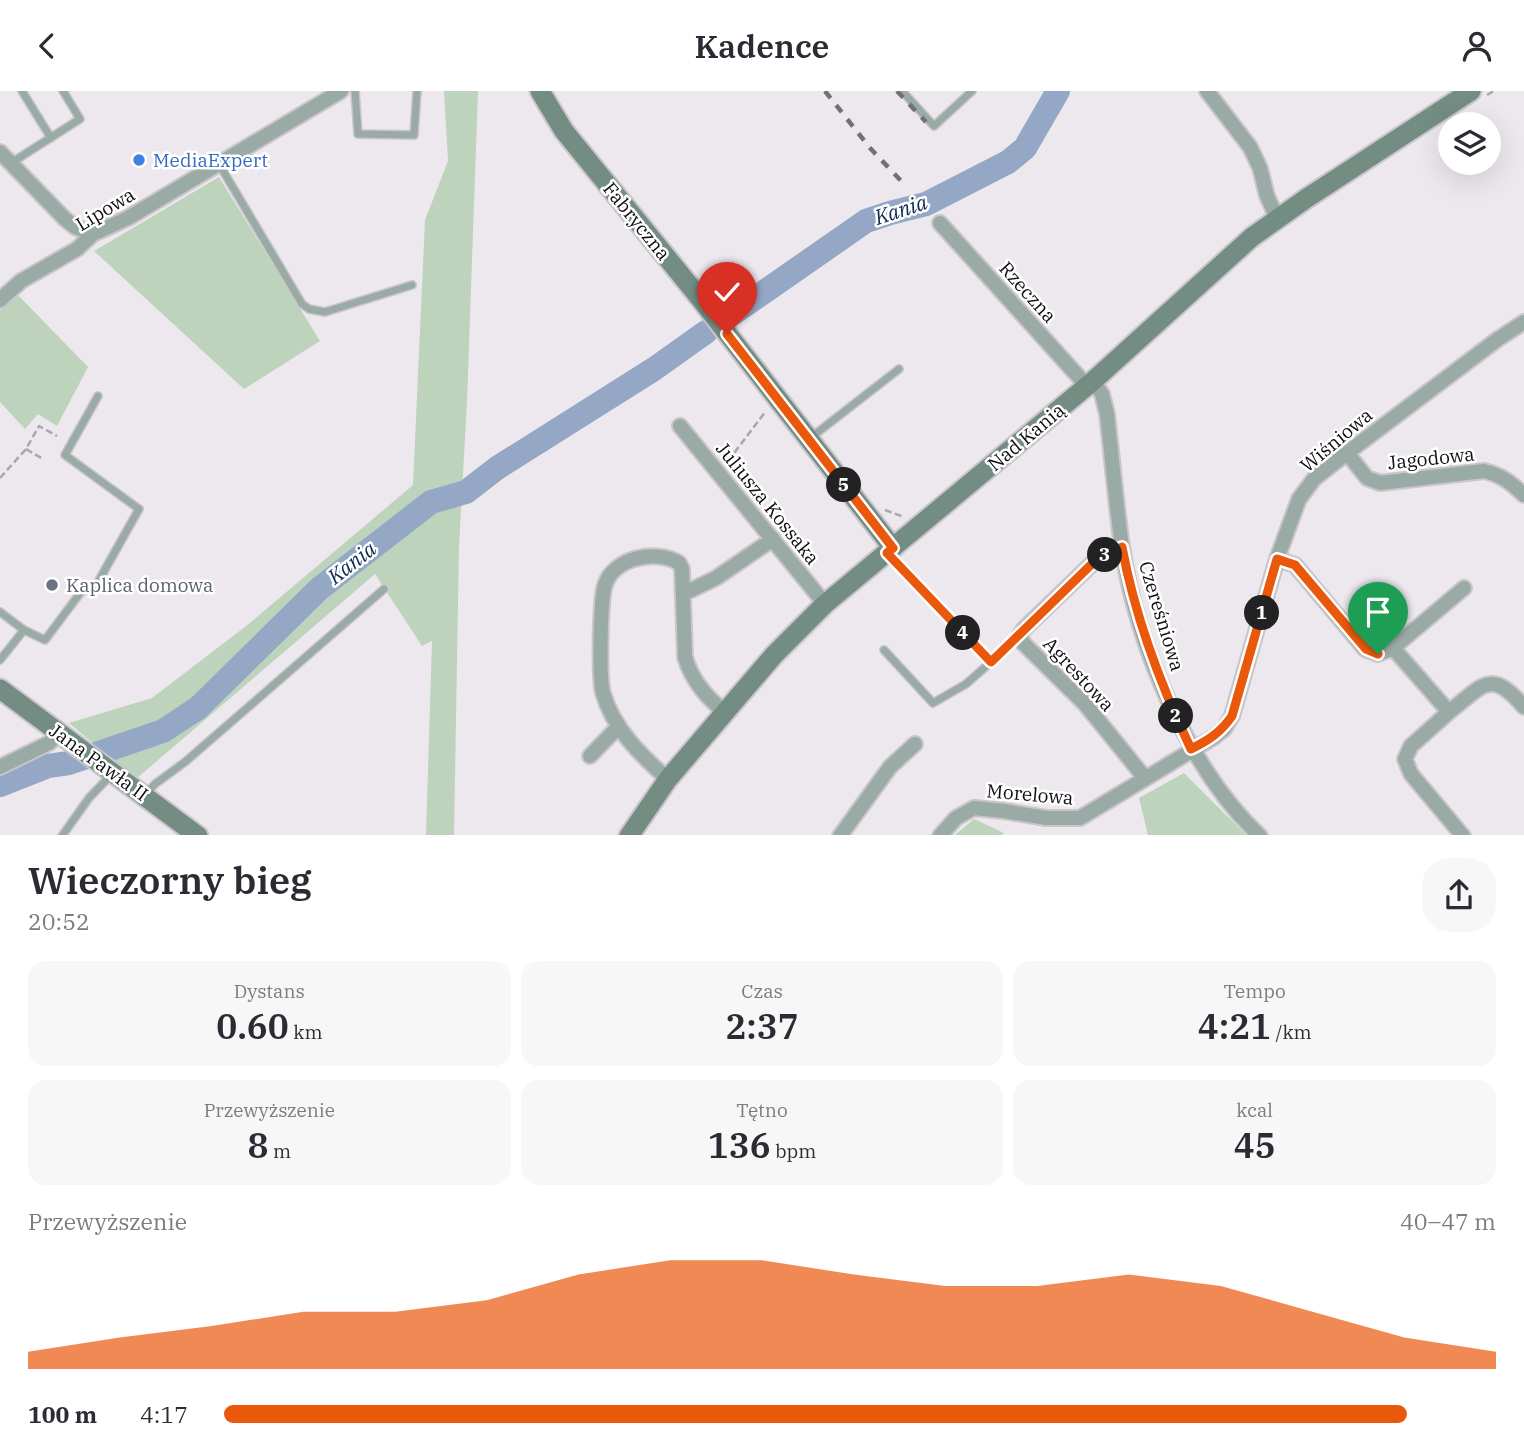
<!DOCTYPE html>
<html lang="pl">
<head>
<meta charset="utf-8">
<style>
  body { margin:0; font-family:"IBM Plex Serif",serif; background:#f7f7f7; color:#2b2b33; height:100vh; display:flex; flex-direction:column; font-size:26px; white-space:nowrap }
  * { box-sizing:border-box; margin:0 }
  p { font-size:23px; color:#7c7c81 }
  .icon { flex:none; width:38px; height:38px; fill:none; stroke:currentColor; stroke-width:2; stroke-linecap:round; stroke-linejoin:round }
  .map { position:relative; height:744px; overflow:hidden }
  .side { display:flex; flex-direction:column; background:#fff; flex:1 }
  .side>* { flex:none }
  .tools { position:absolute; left:1438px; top:21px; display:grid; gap:14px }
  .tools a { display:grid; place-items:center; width:63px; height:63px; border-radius:50%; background:#fff; box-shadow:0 7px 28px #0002; font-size:35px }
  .pin { position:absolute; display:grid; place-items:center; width:60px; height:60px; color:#fff; margin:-72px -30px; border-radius:50% 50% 50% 0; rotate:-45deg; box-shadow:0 0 7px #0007 }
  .pin .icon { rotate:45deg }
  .km { position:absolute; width:35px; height:35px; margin:-18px; border-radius:50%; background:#222; color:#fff; font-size:19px; line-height:35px; text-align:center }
  .round { display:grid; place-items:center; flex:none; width:74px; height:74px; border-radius:28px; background:#f7f7f7 }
  .headline { display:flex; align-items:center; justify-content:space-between; height:119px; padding:0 28px }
  h1 { font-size:38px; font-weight:600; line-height:52px }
  .figures { display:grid; grid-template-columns:repeat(3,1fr); gap:10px; height:119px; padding:7px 28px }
  .figures div { display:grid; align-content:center; border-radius:18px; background:#f7f7f7; text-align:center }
  .figures b { font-size:35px; font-weight:600 }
  .figures small { font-size:19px; font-weight:400 }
  .figures p { font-size:19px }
  .chart { height:196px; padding:14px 28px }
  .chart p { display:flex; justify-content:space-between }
  .chart svg { width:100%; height:126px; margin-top:7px; fill:#ea580c; opacity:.7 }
  ul { padding:0 28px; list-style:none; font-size:23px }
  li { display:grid; grid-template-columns:112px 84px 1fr; align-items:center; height:52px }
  li i { height:18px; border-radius:9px; background:#ea580c }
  header { display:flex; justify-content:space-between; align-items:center; height:91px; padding:0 28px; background:#fff; font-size:32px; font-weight:600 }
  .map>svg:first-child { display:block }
</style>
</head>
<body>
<header><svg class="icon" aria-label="back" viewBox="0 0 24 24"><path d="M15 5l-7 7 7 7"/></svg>Kadence<svg class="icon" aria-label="person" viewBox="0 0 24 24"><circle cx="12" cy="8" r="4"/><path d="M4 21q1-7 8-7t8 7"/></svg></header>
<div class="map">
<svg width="1524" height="745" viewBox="0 0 1524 745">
  <rect width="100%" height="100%" fill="#ede8ee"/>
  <path fill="#bdd3bc" d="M 444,0 L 478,0 L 467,311 L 459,455 L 454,744 L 426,744 L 432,550 L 422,555 L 375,483 L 136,688 L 69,632 L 152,607 L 250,532 L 413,394 L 425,129 L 448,70 Z
    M 219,86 L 320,250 L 244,298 L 94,160 Z
    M 16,202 L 88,276 L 57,335 L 38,323 L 25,338 L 0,311 L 0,219 Z
    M 1184,682 L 1246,744 L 1148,744 L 1139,707 Z
    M 974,728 L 1004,742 L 1002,744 L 955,744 Z"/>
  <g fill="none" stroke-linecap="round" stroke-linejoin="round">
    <path stroke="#94a7c4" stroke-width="24" d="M 728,226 L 866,130 L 890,122 L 926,113 L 1008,71 L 1025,57 L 1058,0
      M 0,694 L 48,675 L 69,672 L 163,640 L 198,617 L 319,498 L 431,411 L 466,401 L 497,377 L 654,278 L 706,241"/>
    <g stroke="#c9c5ca" stroke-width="10">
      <path id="lane" d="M 22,0 L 51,47
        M 355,0 L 358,43 L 414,44 L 417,0
        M 902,0 L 934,35 L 972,0
        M 11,72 L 80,28 L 63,0
        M 219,73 L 302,213 L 309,218 L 325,221 L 412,194
        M 809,348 L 899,278
        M 888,462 L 991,571 L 1020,544
        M 0,521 L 24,539
        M 884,559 L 933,612 L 966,593 L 991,571
        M 0,569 L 24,539 L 45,549 L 81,501 L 98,491 L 139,418 L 65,364 L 98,305
        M 145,704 L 155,693 L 185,671 L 384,498
        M 62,745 L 89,707 L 111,684"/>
    </g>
    <g stroke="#c9c5ca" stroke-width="18">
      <path id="street" d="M 1207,0 L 1250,56 L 1260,77 L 1267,105 L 1277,127
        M 0,61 L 65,128 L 75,136 L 93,143
        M 940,132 L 1087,295
        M 0,209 L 21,190 L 77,158 L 93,143 L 128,127 L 341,0
        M 1093,290 L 1102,303 L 1107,323 C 1112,367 1116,412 1122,456 C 1137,553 1187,677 1260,745
        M 680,335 L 825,513
        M 1347,362 L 1367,387 L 1380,392 L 1484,380 C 1502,384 1511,392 1524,404
        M 1122,456 L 1098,467 L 1024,538 L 1020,544 L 1023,552 L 1085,613 L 1145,687
        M 1277,468 L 1295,474 L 1365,558 L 1378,563 L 1393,557 L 1449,621 L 1411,655 L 1405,668 L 1411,683 L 1463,745
        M 683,503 L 716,487 L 773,448
        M 1393,557 L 1464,497
        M 1449,621 C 1483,595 1490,576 1524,616
        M 590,665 L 619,635
        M 0,676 L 49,652 L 59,641
        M 668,688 C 641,665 613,637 603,602 C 599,587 600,509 605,494 C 614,466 657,458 679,472 L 682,478 L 685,566 C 692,590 706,605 724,621
        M 840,745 L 890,676 L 915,653
        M 940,745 L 956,727 L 974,717 L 1004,720 L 1046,727 L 1080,727 L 1214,646 L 1224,638 L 1232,625 L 1277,468 L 1299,408 L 1314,388 L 1347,362 L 1498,248 L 1524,231"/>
    </g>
    <g stroke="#c9c5ca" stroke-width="23">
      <path id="secondary" d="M 540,0 L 564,40 L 703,211 L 893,457
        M 0,598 L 198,745
        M 629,745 L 668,688 L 774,564 L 825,513 L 1093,290 L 1252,146 L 1307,107 L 1471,0"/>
    </g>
    <path stroke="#aaa6ab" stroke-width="2.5" stroke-dasharray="7 3.5" stroke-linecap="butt" d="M 1487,4 L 1494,0
      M 26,358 L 43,368
      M 728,370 L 766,320
      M 0,387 L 26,358 L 39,335 L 57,345
      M 885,419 L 904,426"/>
    <use href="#lane" stroke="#9aaba5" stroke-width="7"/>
    <use href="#street" stroke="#9aaba5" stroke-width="14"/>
    <use href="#secondary" stroke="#738d83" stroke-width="19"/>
    <path stroke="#737074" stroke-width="4.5" stroke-dasharray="9 9" stroke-linecap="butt" d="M 825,0 L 870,57 L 905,94
      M 897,0 L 926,31"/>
  </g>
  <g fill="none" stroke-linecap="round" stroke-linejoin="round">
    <g stroke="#fff" stroke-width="14">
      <path id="route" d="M 727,243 L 893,457 L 887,462 L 991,571 L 1098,467 L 1122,456 C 1135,526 1160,593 1191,658 C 1209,649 1221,641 1232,625 L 1277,468 L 1295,474 L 1366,558 L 1378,563"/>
    </g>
    <use href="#route" stroke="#ea580c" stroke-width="9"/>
  </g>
  <circle fill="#3f7fe0" stroke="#fff" stroke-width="2.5" cx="139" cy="69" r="7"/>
  <circle fill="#6b7280" stroke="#fff" stroke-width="2.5" cx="52" cy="494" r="7"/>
  <g text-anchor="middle" stroke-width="5" stroke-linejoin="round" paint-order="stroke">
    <g font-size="19" fill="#366cbe" stroke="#fff" text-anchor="start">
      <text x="153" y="76">MediaExpert</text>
    </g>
    <g font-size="19" fill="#0f0e10" stroke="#fff">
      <text transform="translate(105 118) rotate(-31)" y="7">Lipowa</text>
      <text transform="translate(637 130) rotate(51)" y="7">Fabryczna</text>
      <text transform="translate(1028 201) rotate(48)" y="7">Rzeczna</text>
      <text transform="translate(1026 346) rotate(-40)" y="7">Nad Kanią</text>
      <text transform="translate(1336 349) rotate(-40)" y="7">Wiśniowa</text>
      <text transform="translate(1431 367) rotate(-6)" y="7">Jagodowa</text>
      <text transform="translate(768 412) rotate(51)" y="7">Juliusza Kossaka</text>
      <text transform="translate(1162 525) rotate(73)" y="7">Czereśniowa</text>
      <text transform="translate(1079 583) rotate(47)" y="7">Agrestowa</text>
      <text transform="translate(99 671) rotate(36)" y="7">Jana Pawła II</text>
      <text transform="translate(1030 703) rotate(5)" y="7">Morelowa</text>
    </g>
    <g font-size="19" fill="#5b616d" stroke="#fff" text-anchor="start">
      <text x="66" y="501">Kaplica domowa</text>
    </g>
    <g font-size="21" font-style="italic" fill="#0f2950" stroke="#fff">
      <text transform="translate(901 119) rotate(-18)" y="7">Kania</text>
      <text transform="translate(352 472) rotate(-38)" y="7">Kania</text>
    </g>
  </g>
</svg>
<div class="tools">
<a><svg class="icon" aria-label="layers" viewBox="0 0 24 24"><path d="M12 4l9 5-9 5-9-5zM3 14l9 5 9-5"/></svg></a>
</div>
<div class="pin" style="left:1378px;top:563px;background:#1e9e55"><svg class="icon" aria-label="arrive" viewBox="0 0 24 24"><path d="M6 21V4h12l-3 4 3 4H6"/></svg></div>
<div class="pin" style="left:727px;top:243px;background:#d93025"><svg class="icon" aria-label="check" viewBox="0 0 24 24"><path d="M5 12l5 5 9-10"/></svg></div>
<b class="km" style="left:1262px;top:522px">1</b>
<b class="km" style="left:1176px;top:625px">2</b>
<b class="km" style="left:1105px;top:464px">3</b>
<b class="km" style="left:963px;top:542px">4</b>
<b class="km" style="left:844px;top:394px">5</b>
</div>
<section class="side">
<div class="headline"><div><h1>Wieczorny bieg</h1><p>20:52</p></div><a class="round"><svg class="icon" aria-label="share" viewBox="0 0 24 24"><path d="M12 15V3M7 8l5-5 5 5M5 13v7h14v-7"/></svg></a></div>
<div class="figures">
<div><p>Dystans</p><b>0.60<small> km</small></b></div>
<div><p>Czas</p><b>2:37</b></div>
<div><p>Tempo</p><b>4:21<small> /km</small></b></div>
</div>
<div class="figures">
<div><p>Przewyższenie</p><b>8<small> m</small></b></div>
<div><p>Tętno</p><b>136<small> bpm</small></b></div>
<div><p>kcal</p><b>45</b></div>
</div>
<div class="chart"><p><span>Przewyższenie</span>40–47 m</p>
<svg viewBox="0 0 160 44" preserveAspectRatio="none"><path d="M0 44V38L10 33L20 29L30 24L40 24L50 20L60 11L70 6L80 6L90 11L100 15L110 15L120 11L130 15L140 24L150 33L160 38V44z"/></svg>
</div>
<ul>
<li><b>100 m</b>4:17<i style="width:93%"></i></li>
</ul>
</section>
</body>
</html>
